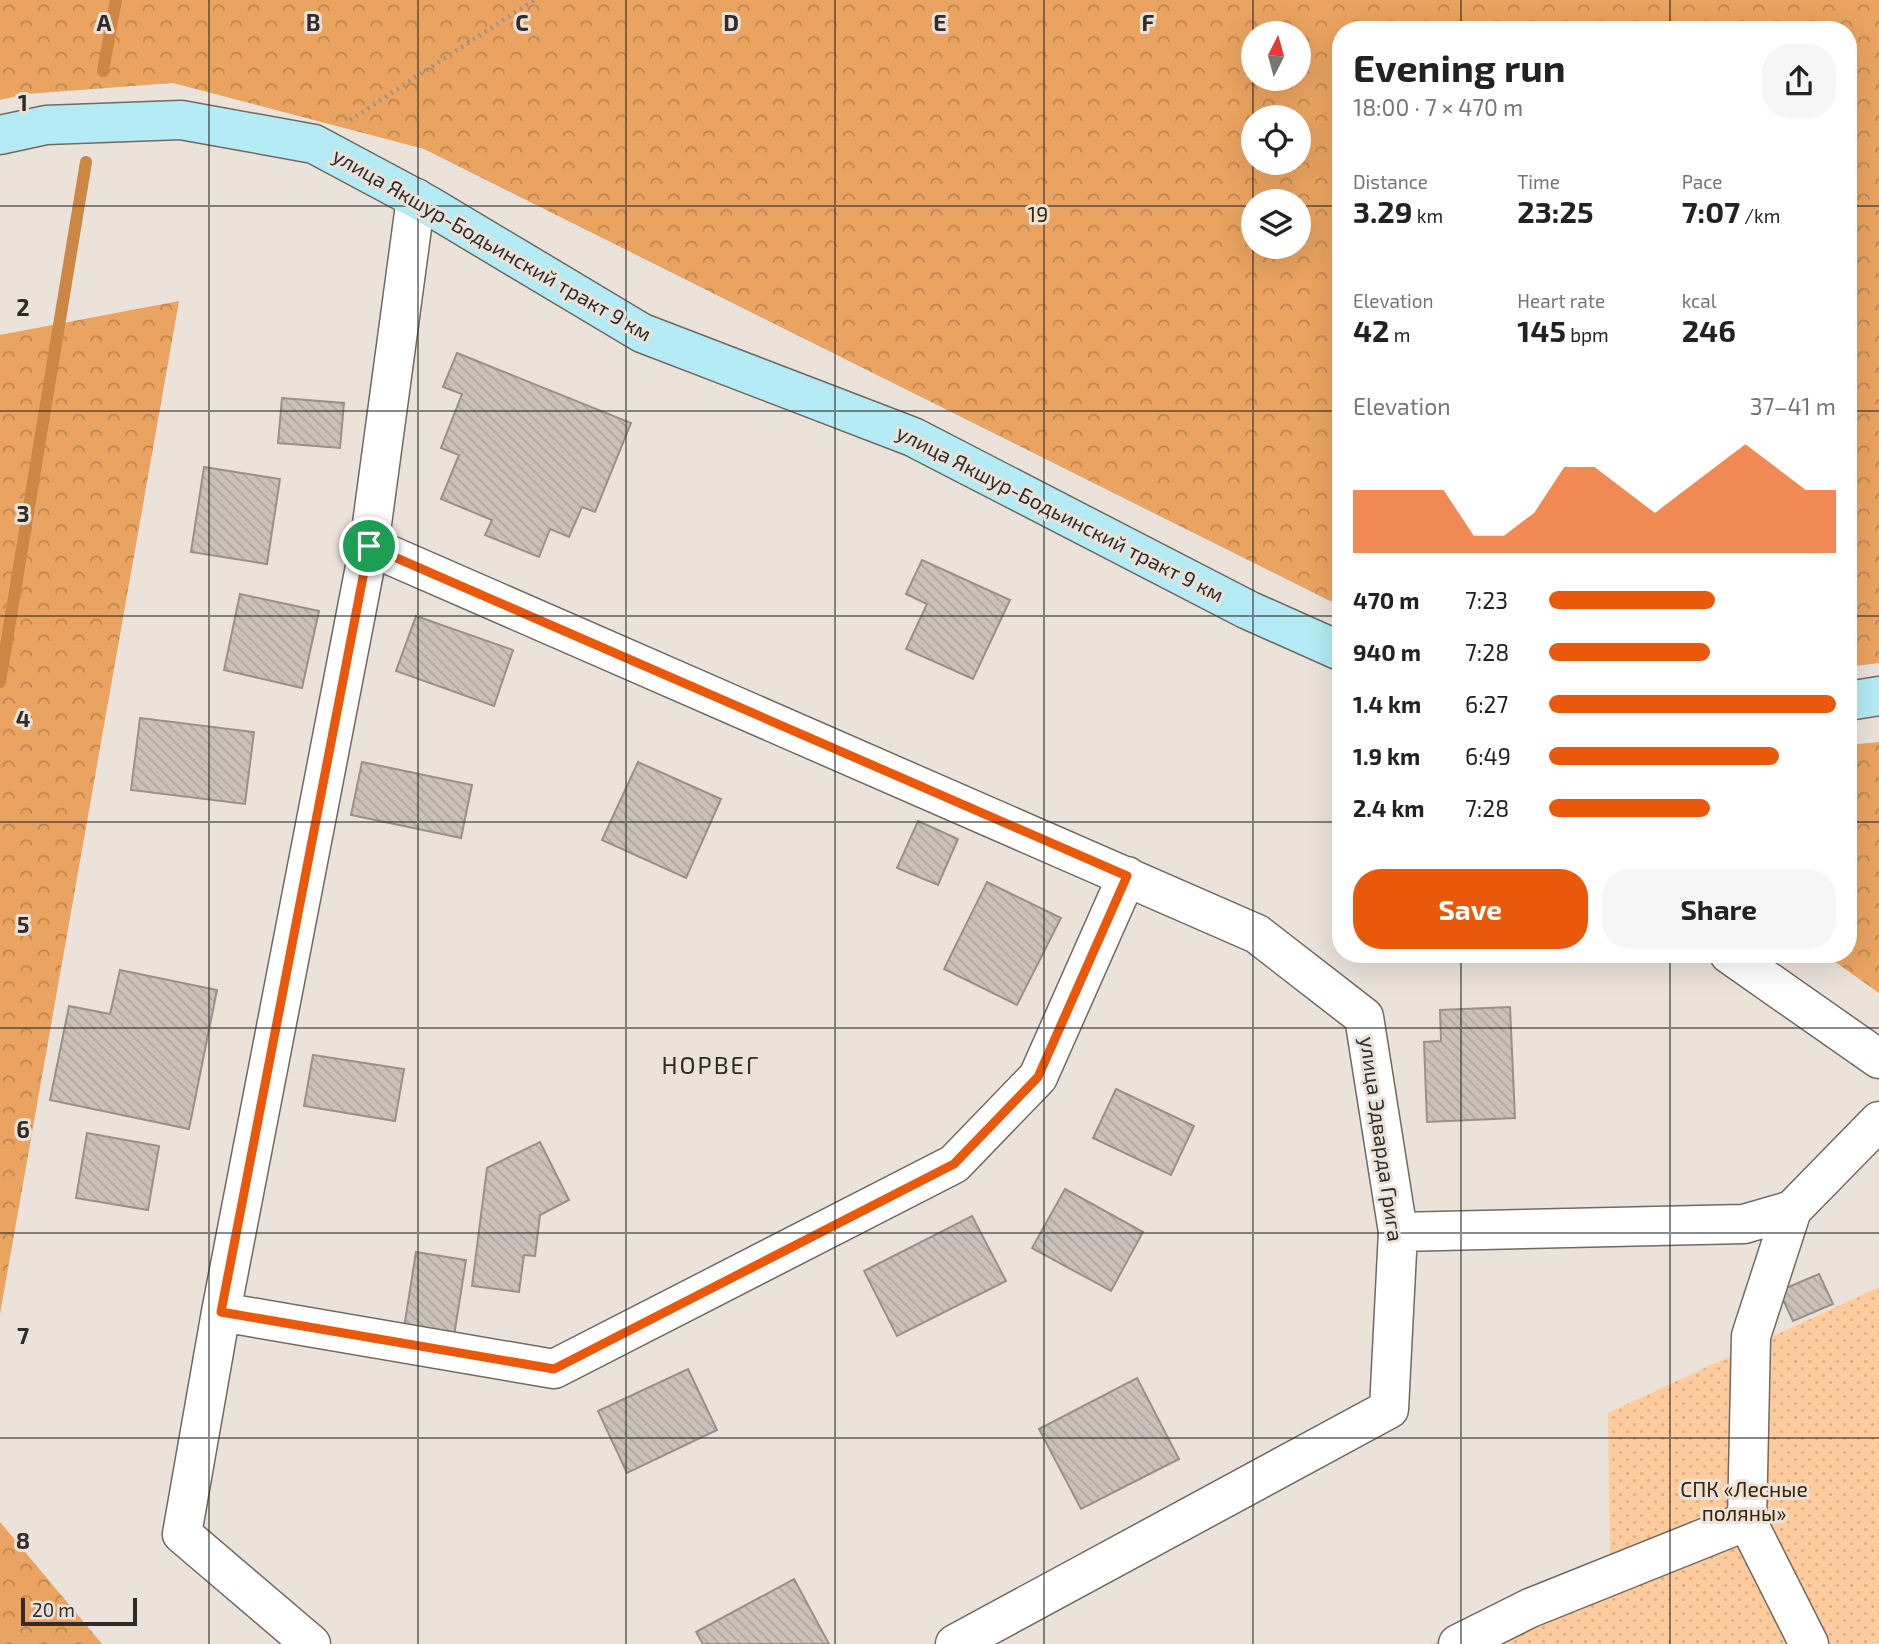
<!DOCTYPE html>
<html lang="en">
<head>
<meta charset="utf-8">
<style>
  body { margin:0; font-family:"Exo 2",sans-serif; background:#f6f6f6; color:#222; height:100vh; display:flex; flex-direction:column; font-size:26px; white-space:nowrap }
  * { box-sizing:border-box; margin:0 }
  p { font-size:23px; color:#767676 }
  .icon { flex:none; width:38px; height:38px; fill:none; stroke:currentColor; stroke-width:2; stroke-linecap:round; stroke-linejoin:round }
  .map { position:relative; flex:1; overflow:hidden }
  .details { position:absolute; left:1332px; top:21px; width:525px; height:942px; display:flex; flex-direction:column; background:#fff; border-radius:28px; box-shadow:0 7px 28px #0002 }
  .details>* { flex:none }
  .needle { width:46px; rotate:6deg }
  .fabs { position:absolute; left:1241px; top:21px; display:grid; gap:14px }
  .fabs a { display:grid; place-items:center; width:70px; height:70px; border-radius:50%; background:#fff; box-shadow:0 7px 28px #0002; font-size:35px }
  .scale { position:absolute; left:21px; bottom:18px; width:116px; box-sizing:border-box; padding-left:7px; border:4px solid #2f2c29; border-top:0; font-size:19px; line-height:24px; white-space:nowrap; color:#2f2c29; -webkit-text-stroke:5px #ebe2da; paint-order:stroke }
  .pin { position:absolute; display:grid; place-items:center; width:60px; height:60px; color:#fff; margin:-30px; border:4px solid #fff; border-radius:50%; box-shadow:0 2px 7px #0007 }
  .round { display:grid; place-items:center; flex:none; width:74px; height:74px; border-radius:28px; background:#f6f6f6 }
  .summary { display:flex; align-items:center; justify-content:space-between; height:119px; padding:0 21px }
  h1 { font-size:38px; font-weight:700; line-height:52px }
  .metrics { display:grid; grid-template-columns:repeat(3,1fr); gap:10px; height:119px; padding:7px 21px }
  .metrics div { display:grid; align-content:center }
  .metrics b { font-size:30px; font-weight:700 }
  .metrics small { font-size:19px; font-weight:400 }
  .metrics p { font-size:19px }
  .chart { height:196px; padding:14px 21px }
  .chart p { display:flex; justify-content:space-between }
  .chart svg { width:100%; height:126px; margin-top:7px; fill:#ea580c; opacity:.7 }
  .cta { display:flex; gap:14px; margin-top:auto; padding:14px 21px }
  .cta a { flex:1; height:80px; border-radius:28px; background:#ea580c; color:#fff; font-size:28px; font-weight:700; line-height:80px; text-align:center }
  .cta a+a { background:#f6f6f6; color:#222 }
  ul { padding:0 21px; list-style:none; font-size:23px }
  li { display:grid; grid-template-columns:112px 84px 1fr; align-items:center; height:52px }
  li i { height:18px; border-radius:9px; background:#ea580c }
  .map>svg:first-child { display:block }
</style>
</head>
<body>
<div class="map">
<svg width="1879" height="1644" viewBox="0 0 1879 1644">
  <defs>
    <pattern id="forest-crowns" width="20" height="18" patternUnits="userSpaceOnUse" patternTransform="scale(1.75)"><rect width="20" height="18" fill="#eaa360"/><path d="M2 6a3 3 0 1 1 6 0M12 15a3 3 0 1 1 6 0" fill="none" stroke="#be854f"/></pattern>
    <pattern id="park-dots" width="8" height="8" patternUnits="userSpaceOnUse" patternTransform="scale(1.75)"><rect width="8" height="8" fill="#fecb9c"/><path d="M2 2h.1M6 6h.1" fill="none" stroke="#daae86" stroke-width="1.8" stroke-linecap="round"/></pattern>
    <pattern id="building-back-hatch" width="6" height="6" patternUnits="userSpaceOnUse" patternTransform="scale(1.75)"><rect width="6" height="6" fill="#cac1b9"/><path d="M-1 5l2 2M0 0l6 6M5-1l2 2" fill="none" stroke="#aea69f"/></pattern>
  </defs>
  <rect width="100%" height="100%" fill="#ebe2da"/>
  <path fill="url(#forest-crowns)" fill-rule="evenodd" d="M 0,0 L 1879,0 L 1879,663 L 1848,667 L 1848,30 L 1340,30 L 1340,606 L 424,149 L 173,83 L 27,94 L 0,100 ZM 1298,33 L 1298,79 L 1253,79 L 1253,33 ZM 1298,117 L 1298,163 L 1253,163 L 1253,117 ZM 1253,201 L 1298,201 L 1298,247 L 1253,247 Z
    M 179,301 L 0,1314 L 0,335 Z
    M 1879,742 L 1879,993 L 1824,954 L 1848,954 L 1848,745 Z
    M 0,1522 L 102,1644 L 0,1644 Z"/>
  <path fill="url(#park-dots)" d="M 1879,1287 L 1879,1644 L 1431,1644 L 1610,1558 L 1608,1413 Z"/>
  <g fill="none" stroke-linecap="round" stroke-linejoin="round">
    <path stroke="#cb8743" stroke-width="12" d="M 103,71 L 116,0
      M 0,682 L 86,162"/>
  </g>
  <path fill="url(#building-back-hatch)" stroke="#999189" stroke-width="2" d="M 457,353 L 631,423 L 595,512 L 582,507 L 569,537 L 550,529 L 539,557 L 485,535 L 492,520 L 441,499 L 459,455 L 441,448 L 462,394 L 443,387 Z
    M 282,398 L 344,403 L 340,448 L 278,443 Z
    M 204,467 L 280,479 L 267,564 L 191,552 Z
    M 922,560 L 1010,600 L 973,679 L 906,649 L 927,604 L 906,594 Z
    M 240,594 L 319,611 L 302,688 L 224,670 Z
    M 416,616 L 513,650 L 494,706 L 396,671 Z
    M 140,718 L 254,732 L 245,804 L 131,790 Z
    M 362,762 L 472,785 L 461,838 L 351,815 Z
    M 638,762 L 721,799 L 686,878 L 602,840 Z
    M 918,821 L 958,839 L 938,885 L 897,868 Z
    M 987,882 L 1061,918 L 1017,1005 L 944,969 Z
    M 120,970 L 217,990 L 189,1129 L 50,1100 L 69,1006 L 110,1014 Z
    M 1510,1007 L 1515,1118 L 1427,1122 L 1424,1042 L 1441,1041 L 1440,1010 Z
    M 313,1055 L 404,1069 L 395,1121 L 304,1106 Z
    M 1116,1089 L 1194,1126 L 1171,1175 L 1093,1138 Z
    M 87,1133 L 159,1146 L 148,1210 L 76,1198 Z
    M 540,1142 L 569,1200 L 540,1215 L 535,1256 L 524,1255 L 519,1292 L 472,1286 L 487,1168 Z
    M 1065,1189 L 1143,1232 L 1111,1291 L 1032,1248 Z
    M 972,1216 L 1006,1281 L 897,1336 L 864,1271 Z
    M 416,1252 L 466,1260 L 454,1336 L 404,1328 Z
    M 1819,1274 L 1833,1304 L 1793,1321 L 1779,1291 Z
    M 688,1369 L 717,1430 L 627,1473 L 598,1411 Z
    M 1137,1378 L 1179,1459 L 1081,1509 L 1039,1429 Z
    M 794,1579 L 829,1644 L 703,1644 L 696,1632 Z"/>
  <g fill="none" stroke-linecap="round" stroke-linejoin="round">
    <g stroke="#716962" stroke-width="41">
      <path id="street" d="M 369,546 L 1257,934 L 1364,1017 L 1398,1232 L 1389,1409 L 955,1644
        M 1729,954 L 1879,1059
        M 1398,1232 L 1744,1224 L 1792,1210
        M 221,1312 L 554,1369 L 954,1164 L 1038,1077 L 1127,876
        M 311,1644 L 182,1534 L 221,1312 L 369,546 L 416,198
        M 1458,1644 L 1530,1608 L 1747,1521
        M 1809,1644 L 1747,1521 L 1751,1336 L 1792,1210 L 1879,1121"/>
    </g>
    <g stroke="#716962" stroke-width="41">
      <path id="secondary" d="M 0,135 L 46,125 L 181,120 L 314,144 L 428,205 L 642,333 L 913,437 L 1248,610 L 1340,651
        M 1848,701 L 1879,696"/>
    </g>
    <path stroke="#99938d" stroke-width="4.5" stroke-dasharray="2 5" stroke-linecap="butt" d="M 350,120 L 534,0"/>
    <use href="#street" stroke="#fff" stroke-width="38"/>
    <use href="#secondary" stroke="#b4ebf4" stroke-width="38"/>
  </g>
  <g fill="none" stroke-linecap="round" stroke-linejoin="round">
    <g stroke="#fff" stroke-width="14">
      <path id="route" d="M 369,546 L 1127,876 L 1038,1077 L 954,1164 L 554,1369 L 221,1312 Z"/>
    </g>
    <use href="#route" stroke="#ea580c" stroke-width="9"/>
  </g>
  <path fill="none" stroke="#2f2c29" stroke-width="2" stroke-opacity="0.55" d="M 209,0 L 209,1644M 418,0 L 418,1644M 626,0 L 626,1644M 835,0 L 835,1644M 1044,0 L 1044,1644M 1253,0 L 1253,1644M 1461,0 L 1461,30M 1670,0 L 1670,30M 0,206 L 1253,206M 1298,206 L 1340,206M 1848,206 L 1879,206M 0,411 L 1340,411M 1848,411 L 1879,411M 0,616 L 1340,616M 1848,616 L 1879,616M 0,822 L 1340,822M 1848,822 L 1879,822M 1461,954 L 1461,1644M 1670,954 L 1670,1644M 0,1028 L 1879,1028M 0,1233 L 1879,1233M 0,1438 L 1879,1438"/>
  <g text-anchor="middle" stroke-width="6" stroke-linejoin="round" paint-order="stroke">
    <g font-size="21" fill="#3e2204" stroke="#ebe2da">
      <text x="1038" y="222">19</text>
      <text x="1744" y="1497">СПК «Лесные<tspan x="1744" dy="24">поляны»</tspan></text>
    </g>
    <g font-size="21" fill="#2f2c29" stroke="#ebe2da">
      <text transform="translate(492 245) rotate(30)" y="7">улица Якшур-Бодьинский тракт 9 км</text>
      <text transform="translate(1060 514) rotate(27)" y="7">улица Якшур-Бодьинский тракт 9 км</text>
      <text transform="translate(1381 1139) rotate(82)" y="7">улица Эдварда Грига</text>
    </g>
    <g font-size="24" letter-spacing="2" fill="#302923" stroke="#ebe2da">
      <text x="711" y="1074">НОРВЕГ</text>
    </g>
  </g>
  <g font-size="23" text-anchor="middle" font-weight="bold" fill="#2f2c29" stroke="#ebe2da" stroke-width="6" stroke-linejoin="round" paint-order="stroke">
    <text x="104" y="31">A</text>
    <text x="313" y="31">B</text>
    <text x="522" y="31">C</text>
    <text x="731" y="31">D</text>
    <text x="940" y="31">E</text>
    <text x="1148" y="31">F</text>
    <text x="23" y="111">1</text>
    <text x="23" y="316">2</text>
    <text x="23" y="522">3</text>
    <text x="23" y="727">4</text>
    <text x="23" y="933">5</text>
    <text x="23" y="1138">6</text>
    <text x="23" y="1344">7</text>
    <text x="23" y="1549">8</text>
  </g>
</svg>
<div class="fabs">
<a><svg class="needle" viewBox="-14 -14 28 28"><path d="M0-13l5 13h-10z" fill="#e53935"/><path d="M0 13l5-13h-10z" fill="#767676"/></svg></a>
<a><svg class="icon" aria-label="locate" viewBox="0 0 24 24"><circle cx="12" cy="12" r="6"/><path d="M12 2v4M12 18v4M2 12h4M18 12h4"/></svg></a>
<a><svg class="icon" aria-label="layers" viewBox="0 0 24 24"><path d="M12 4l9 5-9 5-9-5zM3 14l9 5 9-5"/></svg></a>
</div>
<div class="scale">20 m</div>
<div class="pin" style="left:369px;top:546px;background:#1e9e55"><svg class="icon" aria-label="arrive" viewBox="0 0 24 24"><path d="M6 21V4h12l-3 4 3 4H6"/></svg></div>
<section class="details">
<div class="summary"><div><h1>Evening run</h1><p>18:00 · 7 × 470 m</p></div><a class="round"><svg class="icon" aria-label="share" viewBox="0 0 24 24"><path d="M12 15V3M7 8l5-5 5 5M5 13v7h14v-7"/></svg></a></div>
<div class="metrics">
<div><p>Distance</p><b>3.29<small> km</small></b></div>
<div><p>Time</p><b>23:25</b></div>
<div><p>Pace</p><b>7:07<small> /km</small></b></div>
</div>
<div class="metrics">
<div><p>Elevation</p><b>42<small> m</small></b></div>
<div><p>Heart rate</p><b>145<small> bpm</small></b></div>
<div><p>kcal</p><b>246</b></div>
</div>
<div class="chart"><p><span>Elevation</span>37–41 m</p>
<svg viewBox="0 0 160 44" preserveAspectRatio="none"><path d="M0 44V22L10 22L20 22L30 22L40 38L50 38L60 30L70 14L80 14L90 22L100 30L110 22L120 14L130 6L140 14L150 22L160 22V44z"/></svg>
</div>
<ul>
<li><b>470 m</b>7:23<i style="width:58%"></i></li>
<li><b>940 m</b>7:28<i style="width:56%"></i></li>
<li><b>1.4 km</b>6:27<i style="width:100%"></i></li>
<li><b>1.9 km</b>6:49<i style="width:80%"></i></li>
<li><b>2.4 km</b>7:28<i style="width:56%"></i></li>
</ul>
<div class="cta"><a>Save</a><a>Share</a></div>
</section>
</div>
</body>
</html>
